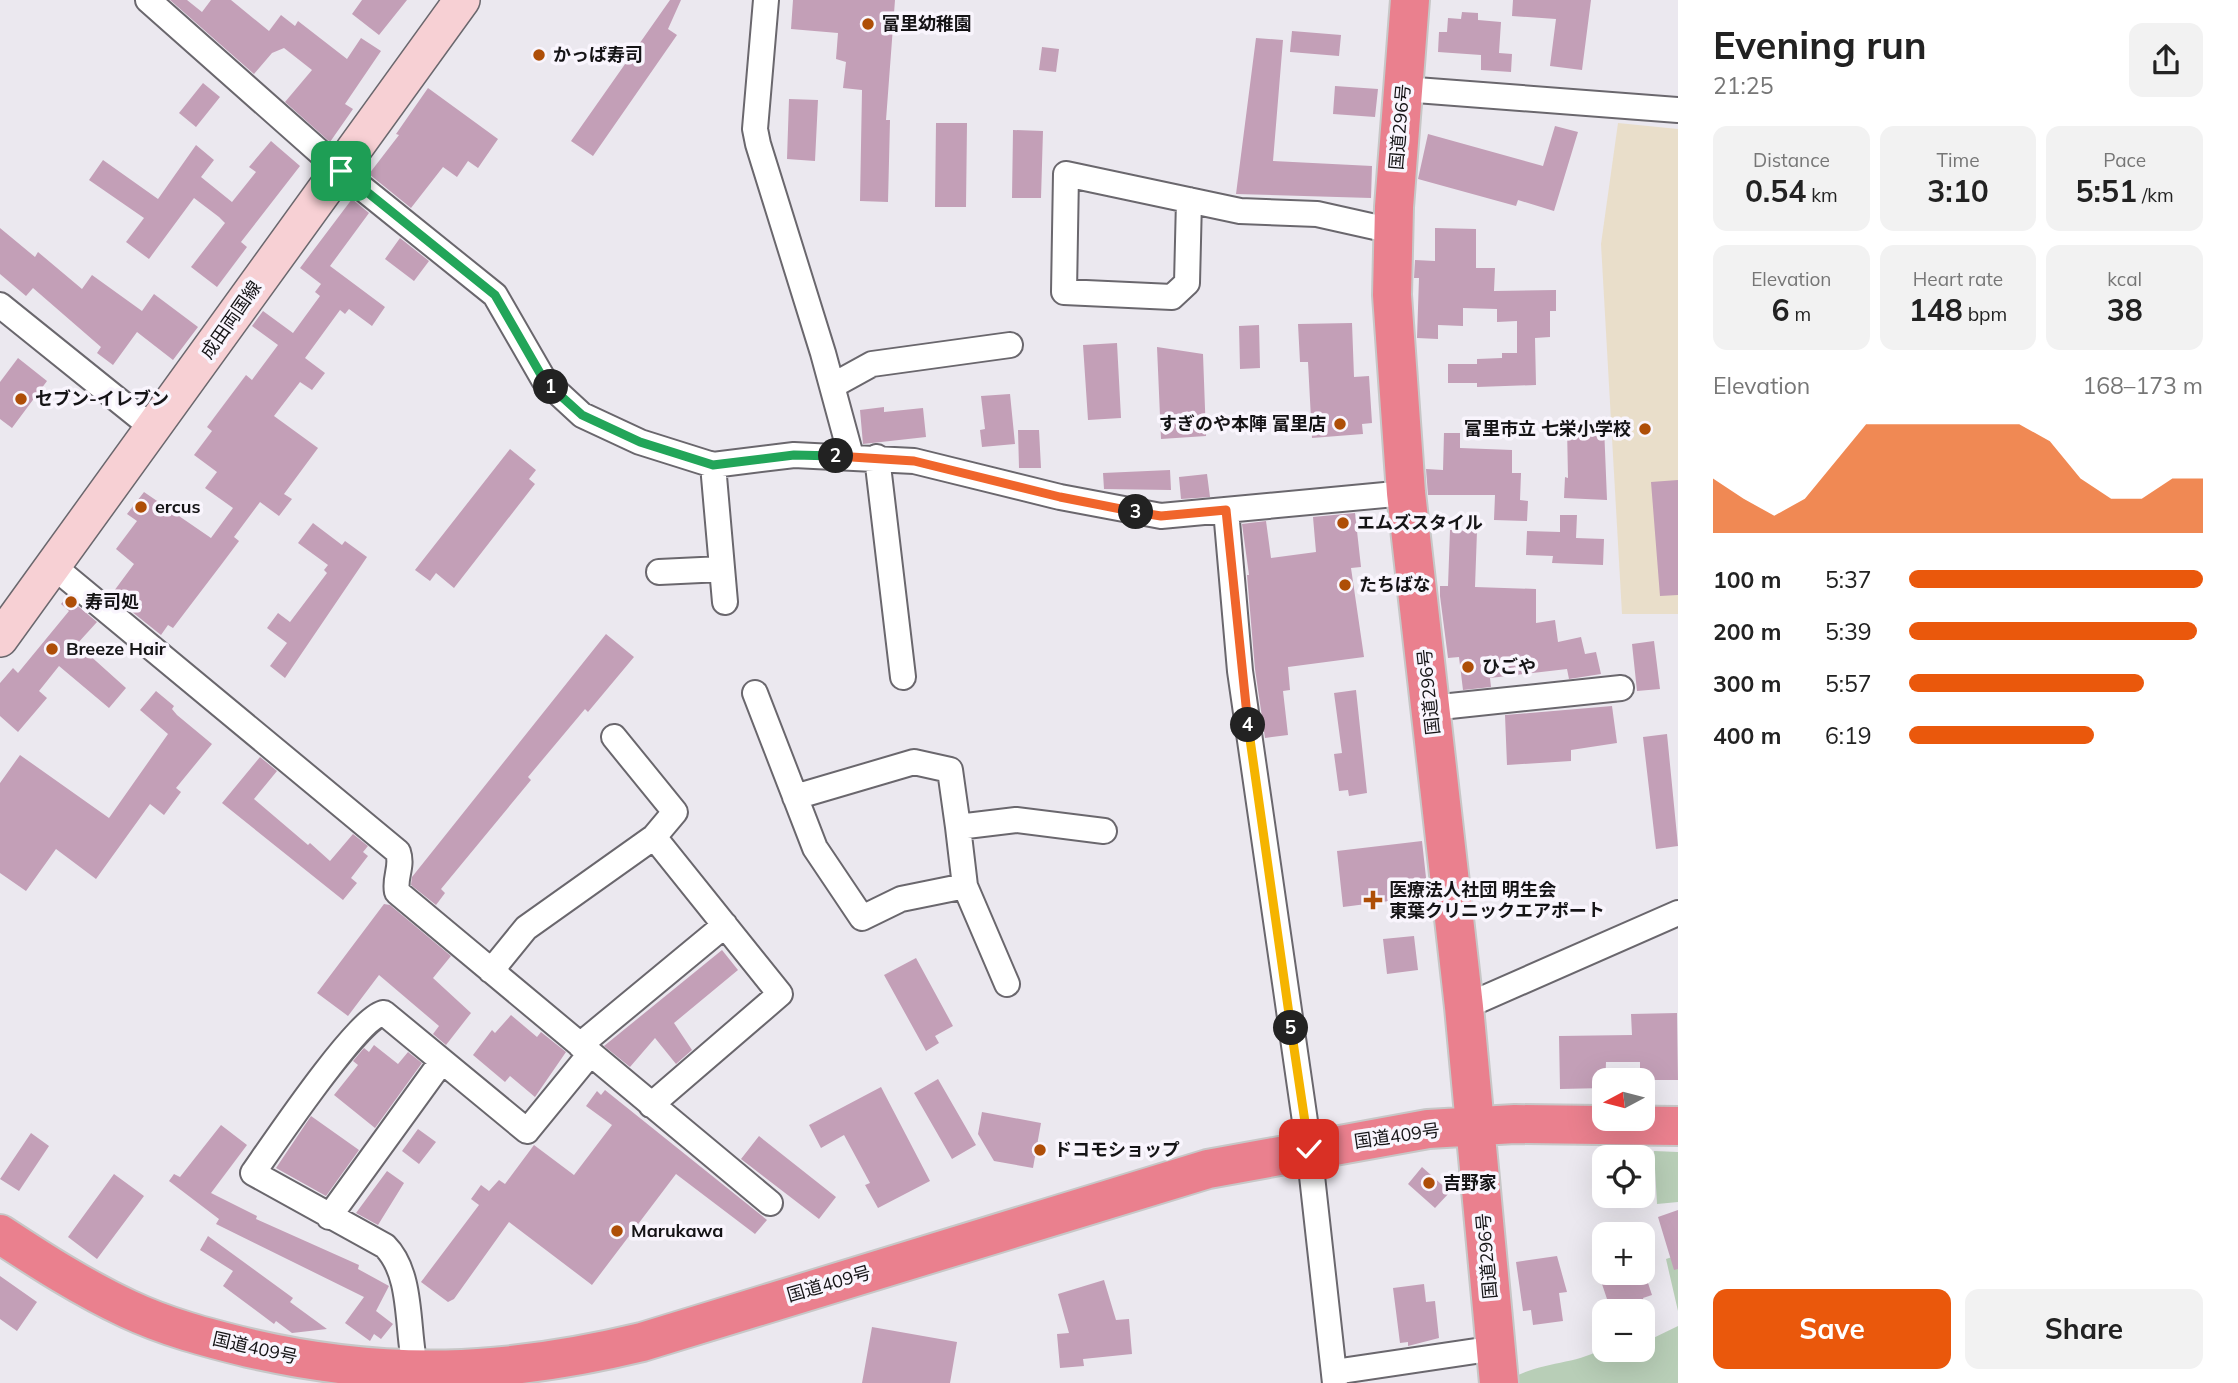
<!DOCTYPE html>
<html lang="en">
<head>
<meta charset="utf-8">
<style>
  body { margin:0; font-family:Mulish,"Noto Sans JP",sans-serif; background:#f2f2f2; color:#222; height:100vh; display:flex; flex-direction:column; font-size:26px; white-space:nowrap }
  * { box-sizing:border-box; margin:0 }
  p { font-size:23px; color:#767676 }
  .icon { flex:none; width:38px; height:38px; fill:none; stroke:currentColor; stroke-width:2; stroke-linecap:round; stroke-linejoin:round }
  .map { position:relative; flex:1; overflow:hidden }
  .drawer { display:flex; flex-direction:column; background:#fff; width:560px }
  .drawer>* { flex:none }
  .needle { width:46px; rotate:263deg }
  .buttons { position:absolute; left:1592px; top:1068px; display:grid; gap:14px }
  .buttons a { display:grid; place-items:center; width:63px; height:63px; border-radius:14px; background:#fff; box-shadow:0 7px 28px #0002; font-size:35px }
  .pin { position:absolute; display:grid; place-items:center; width:60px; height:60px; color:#fff; margin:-30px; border-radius:14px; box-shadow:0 4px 10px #0006 }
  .km { position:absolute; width:35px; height:35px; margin:-18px; border-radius:50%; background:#222; color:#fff; font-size:19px; line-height:35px; text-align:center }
  .round { display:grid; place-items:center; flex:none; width:74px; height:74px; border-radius:14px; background:#f2f2f2 }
  .overview { display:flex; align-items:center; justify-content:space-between; height:119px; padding:0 35px }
  h1 { font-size:38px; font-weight:700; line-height:52px }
  .figures { display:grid; grid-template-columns:repeat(3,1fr); gap:10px; height:119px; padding:7px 35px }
  .figures div { display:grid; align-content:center; border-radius:14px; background:#f2f2f2; text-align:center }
  .figures b { font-size:30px; font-weight:700 }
  .figures small { font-size:19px; font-weight:400 }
  .figures p { font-size:19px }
  .chart { height:196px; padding:14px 35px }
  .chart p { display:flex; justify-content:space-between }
  .chart svg { width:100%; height:126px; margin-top:7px; fill:#ea580c; opacity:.7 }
  .action { display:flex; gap:14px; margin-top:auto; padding:14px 35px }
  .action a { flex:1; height:80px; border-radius:14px; background:#ea580c; color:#fff; font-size:28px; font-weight:700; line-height:80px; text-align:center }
  .action a+a { background:#f2f2f2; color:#222 }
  ul { padding:0 35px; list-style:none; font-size:23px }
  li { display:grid; grid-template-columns:112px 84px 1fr; align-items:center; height:52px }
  li i { height:18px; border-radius:9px; background:#ea580c }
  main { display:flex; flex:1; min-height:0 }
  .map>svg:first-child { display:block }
</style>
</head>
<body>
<main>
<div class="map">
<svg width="1678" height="1383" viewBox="0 0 1678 1383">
  <rect width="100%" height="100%" fill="#ebe8ef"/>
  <path fill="#e9deca" d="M 1618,123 L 1678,129 L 1678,614 L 1622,614 L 1601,244 Z"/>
  <path fill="#b8ceb7" d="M 1654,1151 L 1678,1152 L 1678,1202 L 1657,1204 Z
    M 1678,1255 L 1678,1311 L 1666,1259 Z
    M 1678,1326 L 1678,1383 L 1514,1383 L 1513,1378 C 1542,1361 1578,1365 1605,1347 L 1624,1353 L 1643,1349 L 1643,1343 Z"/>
  <path fill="#c39fb7" d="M 170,0 L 187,0 L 202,12 L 211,0 L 231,0 L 269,31 L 281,15 L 295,26 L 298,21 L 347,59 L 361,38 L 381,51 L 345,104 L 353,109 L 330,142 L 285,102 L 312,70 L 284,48 L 272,53 L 254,74 Z
    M 362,0 L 407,0 L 379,35 L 352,14 Z
    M 670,0 L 681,0 L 668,29 L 677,35 L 593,156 L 571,141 Z
    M 793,0 L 895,0 L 886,120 L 890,120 L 888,202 L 860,201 L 862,90 L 843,88 L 846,62 L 836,59 L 838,33 L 791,29 Z
    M 1513,0 L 1591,0 L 1582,70 L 1550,66 L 1556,19 L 1512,16 Z
    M 1462,12 L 1478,13 L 1478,20 L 1501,22 L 1499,53 L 1512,54 L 1511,72 L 1481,70 L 1481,55 L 1438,52 L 1439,32 L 1447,32 L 1448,18 L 1461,19 Z
    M 1292,31 L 1341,35 L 1339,56 L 1290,52 Z
    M 1256,38 L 1283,40 L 1273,161 L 1372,166 L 1371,198 L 1236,194 Z
    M 1042,47 L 1059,49 L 1056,72 L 1039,70 Z
    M 203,83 L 220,97 L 196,127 L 179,113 Z
    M 1335,86 L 1378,89 L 1375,117 L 1333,114 Z
    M 428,88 L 498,139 L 478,168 L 468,161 L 457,177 L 443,167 L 411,208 L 369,174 L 399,135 L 396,134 Z
    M 789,99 L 818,100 L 815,161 L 787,159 Z
    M 936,123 L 967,123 L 966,207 L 935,207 Z
    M 1555,126 L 1578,132 L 1554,211 L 1518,200 L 1516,206 L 1418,179 L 1428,134 L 1543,166 Z
    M 1013,130 L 1043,131 L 1041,198 L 1012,198 Z
    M 271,141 L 300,166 L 241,242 L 247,247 L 217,287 L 191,267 L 225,223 L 219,217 L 194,198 L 149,259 L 126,242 L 144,218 L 89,180 L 103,160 L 158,199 L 196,145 L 214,160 L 201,177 L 232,202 L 256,172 L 249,167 Z
    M 352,199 L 369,213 L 330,266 L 385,307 L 372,326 L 349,309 L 345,314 L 340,310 L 305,358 L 325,373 L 312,390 L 300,382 L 274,416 L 318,448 L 284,494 L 292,499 L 279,516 L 260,502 L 234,537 L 239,541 L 221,565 L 173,628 L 168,625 L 161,635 L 111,595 L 134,564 L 116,549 L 137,521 L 127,514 L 144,492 L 211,538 L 233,508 L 205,488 L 217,472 L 194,455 L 212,431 L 207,427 L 246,375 L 252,380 L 278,345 L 252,326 L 263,311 L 293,333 L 320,296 L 315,292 L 321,284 L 300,268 Z
    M 0,228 L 35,257 L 38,252 L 82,289 L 92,275 L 142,311 L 154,294 L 198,327 L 173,360 L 137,332 L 113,365 L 97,353 L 101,347 L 33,288 L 26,296 L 0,274 Z
    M 1435,228 L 1476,229 L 1476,268 L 1495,268 L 1494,291 L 1556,290 L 1556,311 L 1550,311 L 1550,337 L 1535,338 L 1536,385 L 1477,387 L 1477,383 L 1448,383 L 1448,364 L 1477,364 L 1477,359 L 1502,358 L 1502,353 L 1517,353 L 1517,321 L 1497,322 L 1497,309 L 1463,308 L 1463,326 L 1438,325 L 1438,339 L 1417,338 L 1419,278 L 1414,278 L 1415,260 L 1435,261 Z
    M 400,238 L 429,261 L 414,281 L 385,259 Z
    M 1352,323 L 1354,377 L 1369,376 L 1372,423 L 1362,424 L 1363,434 L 1312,438 L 1308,362 L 1300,362 L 1298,324 Z
    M 1259,325 L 1260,368 L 1240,369 L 1239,326 Z
    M 1117,343 L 1121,418 L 1088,420 L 1083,345 Z
    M 1157,347 L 1203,354 L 1206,436 L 1161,439 Z
    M 18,358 L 47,381 L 12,428 L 0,419 L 0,382 Z
    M 1010,394 L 1015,444 L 982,447 L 980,430 L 985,429 L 981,396 Z
    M 884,407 L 884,412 L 923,408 L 926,437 L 863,444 L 860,410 Z
    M 1604,426 L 1607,500 L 1564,498 L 1565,477 L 1568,478 L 1567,427 Z
    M 1018,430 L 1039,430 L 1041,468 L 1019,468 Z
    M 1444,433 L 1460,433 L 1460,448 L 1512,450 L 1512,473 L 1521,473 L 1520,500 L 1528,501 L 1527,521 L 1494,520 L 1495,495 L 1428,495 L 1426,469 L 1443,470 Z
    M 510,449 L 536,470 L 529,479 L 535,484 L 454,588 L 436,573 L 430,581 L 415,570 Z
    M 1170,470 L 1171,490 L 1104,489 L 1103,473 Z
    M 1207,474 L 1210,497 L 1181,499 L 1179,477 Z
    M 1678,480 L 1678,595 L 1660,596 L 1651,482 Z
    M 1355,513 L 1361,567 L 1351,568 L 1364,657 L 1288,667 L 1290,690 L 1283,691 L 1288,735 L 1265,738 L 1255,669 L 1247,575 L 1249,575 L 1242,524 L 1266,521 L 1271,558 L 1316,552 L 1313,517 Z
    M 1560,515 L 1577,515 L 1576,538 L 1604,539 L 1603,565 L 1552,563 L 1553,556 L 1526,555 L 1527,531 L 1560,532 Z
    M 313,523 L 342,545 L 345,541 L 367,557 L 285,678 L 270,666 L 287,643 L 267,628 L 278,613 L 290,622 L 327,573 L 324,570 L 328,565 L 298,543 Z
    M 1450,530 L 1477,531 L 1475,587 L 1536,589 L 1536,623 L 1555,620 L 1558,642 L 1581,637 L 1585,654 L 1596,652 L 1601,674 L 1569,679 L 1567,669 L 1490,678 L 1491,687 L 1463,690 L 1459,657 L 1448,658 L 1440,596 L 1440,586 L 1448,586 Z
    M 67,597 L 97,622 L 77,644 L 126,688 L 109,708 L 59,666 L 39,691 L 47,698 L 18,732 L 0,716 L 0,683 L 13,668 L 18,673 L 69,611 L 61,604 Z
    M 606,634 L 634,657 L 588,712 L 585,709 L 528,777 L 531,780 L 441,889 L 445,893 L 436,905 L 411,885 L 412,877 Z
    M 1654,641 L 1660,689 L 1637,691 L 1632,644 Z
    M 1356,690 L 1367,793 L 1349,796 L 1348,790 L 1339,791 L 1334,754 L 1342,753 L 1334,693 Z
    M 156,691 L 174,706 L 172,709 L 177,715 L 212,744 L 176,788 L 181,792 L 164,815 L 150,804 L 96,879 L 56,849 L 26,891 L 0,873 L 0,783 L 20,755 L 109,818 L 168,734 L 140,710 Z
    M 1612,706 L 1617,743 L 1571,750 L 1571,761 L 1507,765 L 1505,715 Z
    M 1667,734 L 1678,846 L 1656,849 L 1643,737 Z
    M 260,757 L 277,771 L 254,799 L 308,845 L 310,843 L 330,861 L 353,834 L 368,846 L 363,852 L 368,856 L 351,878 L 357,883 L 343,900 L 222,803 Z
    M 1422,841 L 1428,896 L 1343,907 L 1337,851 Z
    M 384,904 L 390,905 L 451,956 L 433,978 L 471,1013 L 446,1045 L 433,1034 L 439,1026 L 379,975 L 348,1016 L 317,993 Z
    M 1414,936 L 1418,970 L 1387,974 L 1383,939 Z
    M 722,950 L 738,970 L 674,1023 L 692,1050 L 676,1064 L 655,1038 L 630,1067 L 604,1046 Z
    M 916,958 L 953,1026 L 935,1036 L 939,1043 L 926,1051 L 884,975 Z
    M 1677,1013 L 1678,1080 L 1640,1080 L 1640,1062 L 1606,1062 L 1605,1088 L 1560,1089 L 1559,1036 L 1632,1035 L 1631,1014 Z
    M 511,1015 L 537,1037 L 541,1032 L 566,1052 L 535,1097 L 510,1076 L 505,1082 L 473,1055 L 492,1030 L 495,1033 Z
    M 374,1045 L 398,1064 L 408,1052 L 422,1063 L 375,1128 L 334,1095 L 358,1065 L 353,1061 L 364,1048 L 369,1052 Z
    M 938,1079 L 976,1145 L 952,1159 L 914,1093 Z
    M 881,1087 L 930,1181 L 878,1208 L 865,1185 L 870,1183 L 844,1135 L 821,1148 L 809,1125 Z
    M 605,1090 L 767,1220 L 755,1234 L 676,1174 L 592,1285 L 509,1222 L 454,1299 L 448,1302 L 421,1282 L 479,1205 L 471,1199 L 481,1185 L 489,1191 L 499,1180 L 505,1184 L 534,1145 L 574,1175 L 612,1125 L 586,1106 L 597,1091 L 601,1095 Z
    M 982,1112 L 1041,1123 L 1033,1168 L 994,1161 L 978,1134 Z
    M 311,1116 L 359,1150 L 326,1196 L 276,1168 Z
    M 221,1125 L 247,1145 L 211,1193 L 257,1216 L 256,1219 L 359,1265 L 358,1269 L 389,1286 L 376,1311 L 393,1324 L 381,1339 L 374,1334 L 370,1341 L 345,1323 L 364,1297 L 216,1224 L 219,1219 L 169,1181 L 174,1174 L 180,1177 Z
    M 418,1129 L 436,1142 L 419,1164 L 402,1151 Z
    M 31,1133 L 49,1146 L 19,1191 L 0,1179 Z
    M 759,1136 L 836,1197 L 819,1219 L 741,1159 Z
    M 1422,1167 L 1450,1192 L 1435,1208 L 1408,1184 Z
    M 387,1171 L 404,1183 L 378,1225 L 356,1213 Z
    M 114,1174 L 144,1196 L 97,1259 L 68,1237 Z
    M 1678,1210 L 1678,1269 L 1674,1270 L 1658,1217 Z
    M 208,1236 L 293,1298 L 290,1302 L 327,1329 L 292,1333 L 276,1321 L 274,1324 L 223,1286 L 233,1271 L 200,1250 Z
    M 1557,1256 L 1567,1292 L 1559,1293 L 1563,1321 L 1533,1325 L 1531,1310 L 1523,1311 L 1516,1262 Z
    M 1598,1272 L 1635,1272 L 1639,1283 L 1647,1280 L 1652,1295 L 1643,1298 L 1647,1311 L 1611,1311 Z
    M 0,1276 L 37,1302 L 17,1331 L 0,1319 Z
    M 1104,1280 L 1116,1320 L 1129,1319 L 1132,1354 L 1083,1359 L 1084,1366 L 1060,1368 L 1057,1334 L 1069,1333 L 1058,1294 Z
    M 1424,1284 L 1426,1302 L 1435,1301 L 1439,1338 L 1408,1346 L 1408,1342 L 1400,1343 L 1393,1288 Z
    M 872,1327 L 957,1342 L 950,1383 L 862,1383 Z"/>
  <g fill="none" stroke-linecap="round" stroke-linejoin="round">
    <g stroke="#6a676d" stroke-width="28">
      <path id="minor" d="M 148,0 L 341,171 L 495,295 L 544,380 L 582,415 L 640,442 L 713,465 L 794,455 L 914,461 L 1060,497 L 1161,516 L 1406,493
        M 766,0 L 755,129 L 758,144 L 823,353 L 851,456
        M 1403,89 L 1678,110
        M 1189,200 L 1187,283 L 1172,297 L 1064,292 L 1066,174 L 1240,211 L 1317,214 L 1393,231
        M 0,305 L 154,429
        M 832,386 L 872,364 L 1010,345
        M 877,457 L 903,677
        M 713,465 L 725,602
        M 1226,510 L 1240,671 L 1309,1149 L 1335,1383
        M 53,566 L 398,852 C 403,867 394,877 397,892 L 770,1203
        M 659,572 L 722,569
        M 755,693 L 815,848 L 862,918 L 901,899 L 965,886
        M 1431,708 L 1621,688
        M 795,797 L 914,762 L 950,770 L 958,827 L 1016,820 L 1104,831
        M 958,827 L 965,886 L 1007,984
        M 491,971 L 526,928 L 654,837 L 675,812 L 614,737
        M 1464,1007 L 1678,913
        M 580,1045 L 725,925
        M 651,1105 L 780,994 L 654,837
        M 329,1217 L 442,1061
        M 416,1371 C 406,1332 414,1275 385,1246 L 253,1173 C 272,1146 359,1016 384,1013 L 527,1131 L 590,1054
        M 1334,1372 L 1496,1348"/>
    </g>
    <g stroke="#6a676d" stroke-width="38">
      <path id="secondary" d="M 0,639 L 462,0"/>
    </g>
    <g stroke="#c7c7c7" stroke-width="42">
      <path id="trunk" d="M 1410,0 L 1394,207 L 1392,295 L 1406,493 L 1464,1007 L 1499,1383
        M 0,1234 C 41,1261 83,1288 128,1309 C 166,1327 208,1338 249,1348 C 387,1380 505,1375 642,1342 L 1208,1169 L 1428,1129 L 1515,1124 L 1678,1126"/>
    </g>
    <use href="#minor" stroke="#fff" stroke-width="24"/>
    <use href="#secondary" stroke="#f7d0d4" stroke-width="35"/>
    <use href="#trunk" stroke="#ea808e" stroke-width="38"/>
  </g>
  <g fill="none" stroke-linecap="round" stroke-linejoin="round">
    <g stroke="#fff" stroke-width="14">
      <path id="split-1" d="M 341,171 L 495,295 L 544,380 L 551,387"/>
    </g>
    <g stroke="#fff" stroke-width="14">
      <path id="split-2" d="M 551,387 L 582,415 L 640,442 L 713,465 L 794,455 L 836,456"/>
    </g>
    <g stroke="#fff" stroke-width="14">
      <path id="split-3" d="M 836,456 L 914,461 L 1060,497 L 1136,512"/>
    </g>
    <g stroke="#fff" stroke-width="14">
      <path id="split-4" d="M 1136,512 L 1161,516 L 1226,510 L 1248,725"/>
    </g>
    <g stroke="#fff" stroke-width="14">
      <path id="split-5" d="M 1248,725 L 1291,1028"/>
    </g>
    <g stroke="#fff" stroke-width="14">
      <path id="split-6" d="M 1291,1028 L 1309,1149"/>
    </g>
    <use href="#split-1" stroke="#22a559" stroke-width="9"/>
    <use href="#split-2" stroke="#22a559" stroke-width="9"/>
    <use href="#split-3" stroke="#f0652b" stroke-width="9"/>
    <use href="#split-4" stroke="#f0652b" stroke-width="9"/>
    <use href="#split-5" stroke="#f5b400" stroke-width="9"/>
    <use href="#split-6" stroke="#f5b400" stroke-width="9"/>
  </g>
  <g fill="#ae4e07" stroke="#f9f5fd" stroke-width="2.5">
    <circle cx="868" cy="24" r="7"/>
    <circle cx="539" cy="55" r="7"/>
    <circle cx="21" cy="399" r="7"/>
    <circle cx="1340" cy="424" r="7"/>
    <circle cx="1645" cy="429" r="7"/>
    <circle cx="141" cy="507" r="7"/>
    <circle cx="1343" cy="523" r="7"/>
    <circle cx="1345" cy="585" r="7"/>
    <circle cx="71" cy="602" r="7"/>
    <circle cx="52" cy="649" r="7"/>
    <circle cx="1468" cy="667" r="7"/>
    <path d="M1369.5 889.5h7v7h7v7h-7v7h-7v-7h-7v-7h7z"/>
    <circle cx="1040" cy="1150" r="7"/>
    <circle cx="1429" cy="1183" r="7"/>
    <circle cx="617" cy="1231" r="7"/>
  </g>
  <g text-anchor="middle" stroke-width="7" stroke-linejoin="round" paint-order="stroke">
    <g font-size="18" font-weight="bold" fill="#151416" stroke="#f9f5fd" text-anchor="start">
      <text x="882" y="30">富里幼稚園</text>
      <text x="553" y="61">かっぱ寿司</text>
      <text x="35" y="405">セブン-イレブン</text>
      <text x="1326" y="430" text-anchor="end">すぎのや本陣 富里店</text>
      <text x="1631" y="435" text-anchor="end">富里市立 七栄小学校</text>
      <text x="155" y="513">ercus</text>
      <text x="1357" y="529">エムズスタイル</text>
      <text x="1359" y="591">たちばな</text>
      <text x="85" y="608">寿司処</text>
      <text x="66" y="655">Breeze Hair</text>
      <text x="1482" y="673">ひごや</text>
      <text x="1389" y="896">医療法人社団 明生会<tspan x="1389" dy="21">東葉クリニックエアポート</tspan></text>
      <text x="1054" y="1156">ドコモショップ</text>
      <text x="1443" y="1189">吉野家</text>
      <text x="631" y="1237">Marukawa</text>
    </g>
    <g font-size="18" fill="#151416" stroke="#f9f5fd">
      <text transform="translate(1400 127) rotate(-85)" y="6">国道296号</text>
      <text transform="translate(231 320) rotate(-55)" y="6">成田両国線</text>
      <text transform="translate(1429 692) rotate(-96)" y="6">国道296号</text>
      <text transform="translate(1397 1136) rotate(-8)" y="6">国道409号</text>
      <text transform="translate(1487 1256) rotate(-95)" y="6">国道296号</text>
      <text transform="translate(829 1284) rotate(-16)" y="6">国道409号</text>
      <text transform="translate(255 1348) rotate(13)" y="6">国道409号</text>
    </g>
  </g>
</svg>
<div class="buttons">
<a><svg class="needle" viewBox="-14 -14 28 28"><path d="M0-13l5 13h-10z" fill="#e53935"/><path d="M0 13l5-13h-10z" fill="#767676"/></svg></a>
<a><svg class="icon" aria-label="locate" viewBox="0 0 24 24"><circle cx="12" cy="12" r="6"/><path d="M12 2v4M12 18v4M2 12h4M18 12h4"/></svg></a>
<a>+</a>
<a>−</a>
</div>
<div class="pin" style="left:341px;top:171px;background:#1e9e55"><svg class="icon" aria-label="arrive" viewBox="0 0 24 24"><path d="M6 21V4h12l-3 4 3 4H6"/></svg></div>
<div class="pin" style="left:1309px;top:1149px;background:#d93025"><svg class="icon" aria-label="check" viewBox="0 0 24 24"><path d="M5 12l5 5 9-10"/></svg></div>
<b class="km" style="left:551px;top:387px">1</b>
<b class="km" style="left:836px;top:456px">2</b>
<b class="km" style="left:1136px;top:512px">3</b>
<b class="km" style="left:1248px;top:725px">4</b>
<b class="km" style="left:1291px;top:1028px">5</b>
</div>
<section class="drawer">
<div class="overview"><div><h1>Evening run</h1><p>21:25</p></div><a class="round"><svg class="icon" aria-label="share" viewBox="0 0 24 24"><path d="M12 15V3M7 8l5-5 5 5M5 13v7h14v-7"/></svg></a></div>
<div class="figures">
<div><p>Distance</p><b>0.54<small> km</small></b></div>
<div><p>Time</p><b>3:10</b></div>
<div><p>Pace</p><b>5:51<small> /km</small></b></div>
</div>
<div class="figures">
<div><p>Elevation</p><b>6<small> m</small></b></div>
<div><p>Heart rate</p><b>148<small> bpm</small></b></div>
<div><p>kcal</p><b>38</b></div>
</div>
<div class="chart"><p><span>Elevation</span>168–173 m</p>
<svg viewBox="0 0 160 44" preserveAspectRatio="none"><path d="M0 44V25L10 32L20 38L30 32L40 19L50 6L60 6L70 6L80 6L90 6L100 6L110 12L120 25L130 32L140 32L150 25L160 25V44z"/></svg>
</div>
<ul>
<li><b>100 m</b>5:37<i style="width:100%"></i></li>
<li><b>200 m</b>5:39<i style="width:98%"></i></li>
<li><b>300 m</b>5:57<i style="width:80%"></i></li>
<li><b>400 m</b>6:19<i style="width:63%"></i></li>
</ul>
<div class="action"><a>Save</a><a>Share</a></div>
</section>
</main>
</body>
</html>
